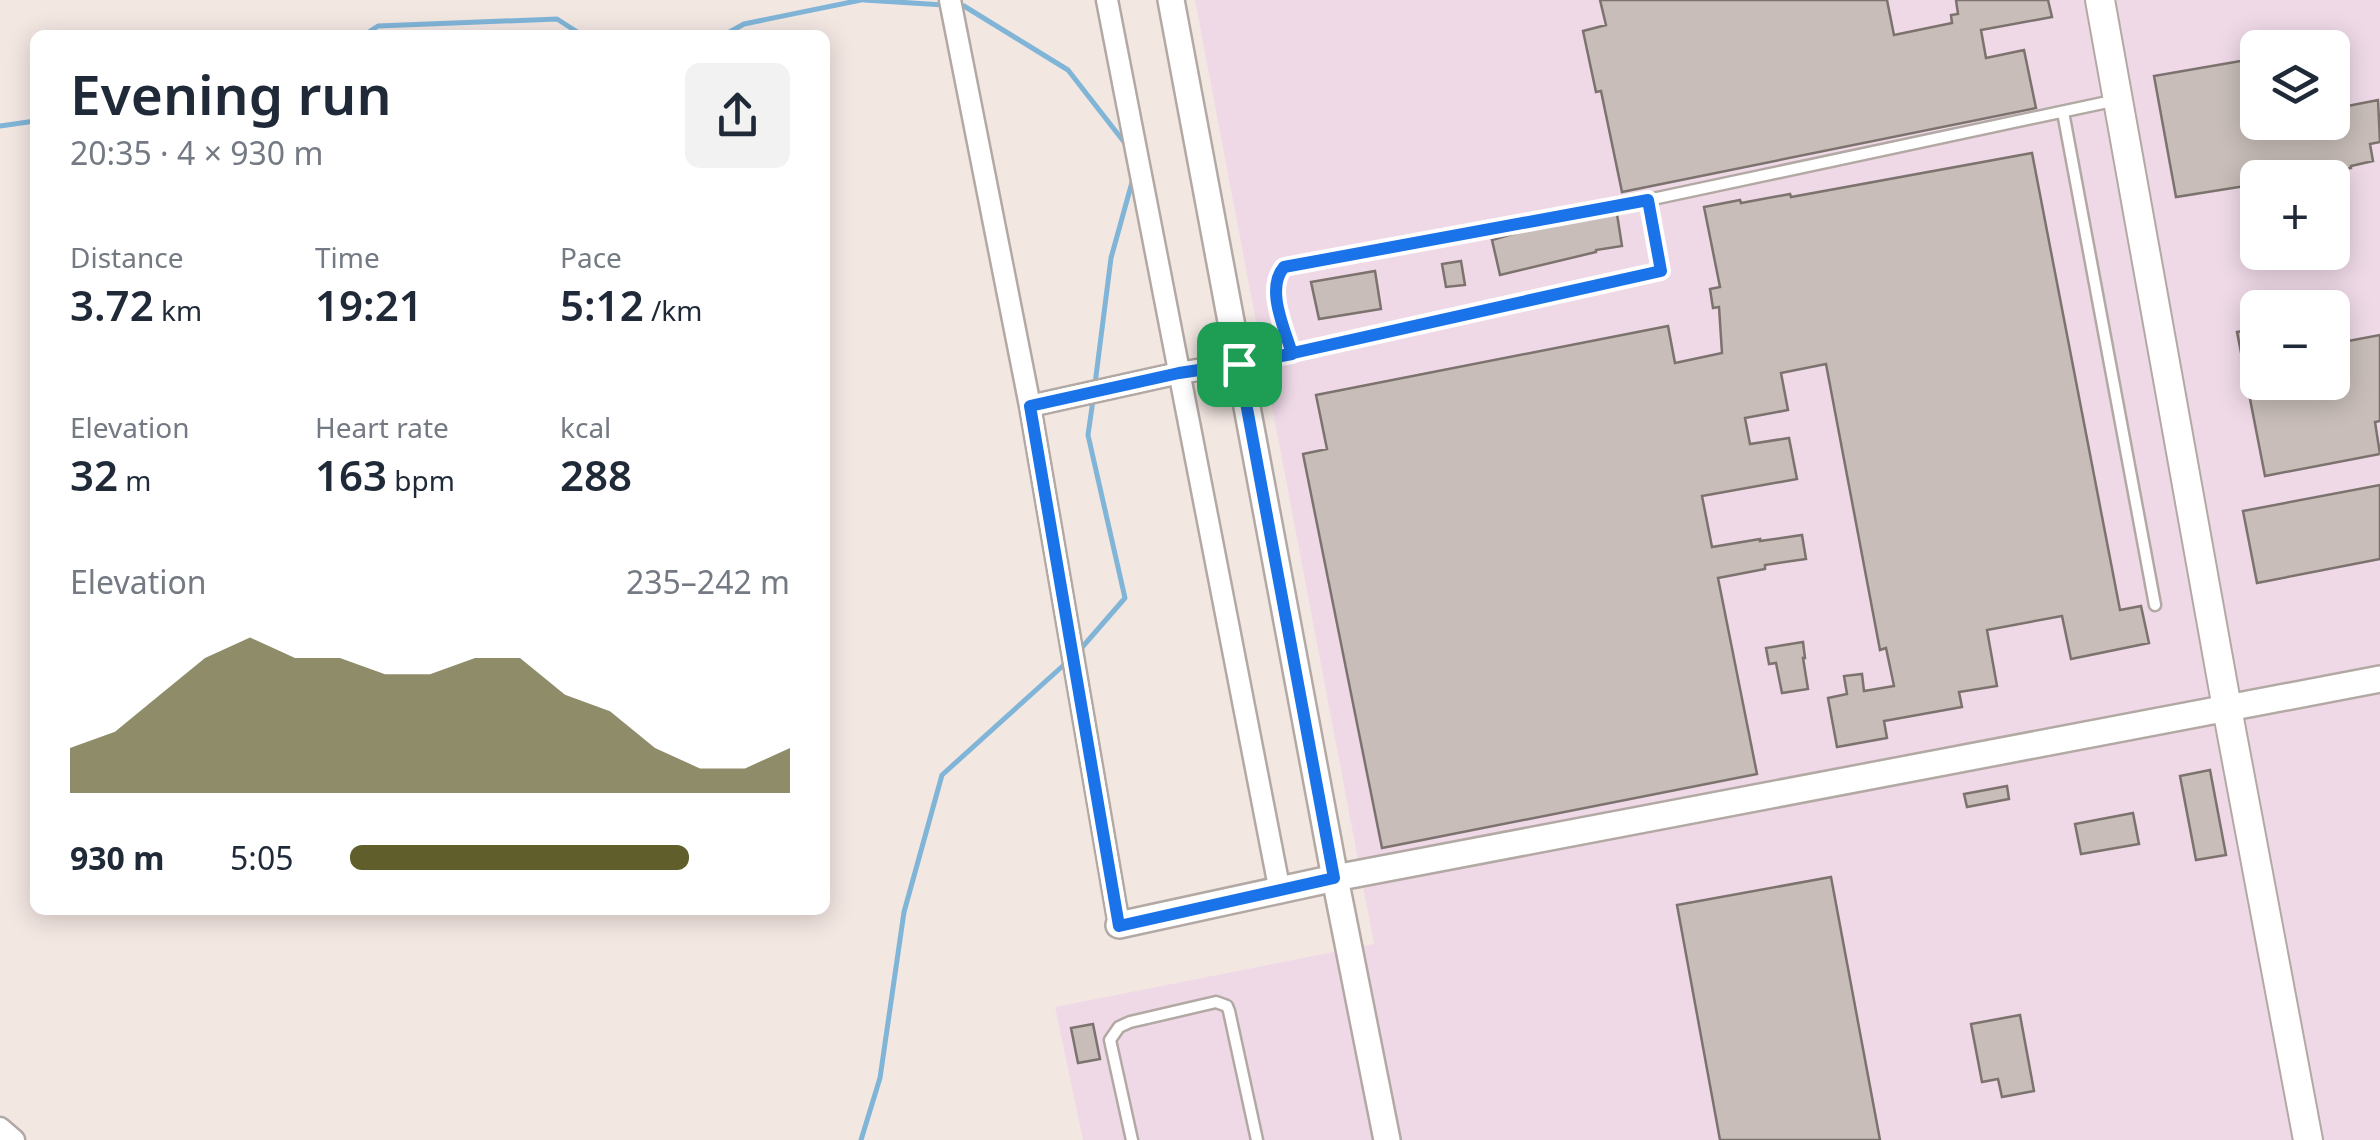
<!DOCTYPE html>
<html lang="en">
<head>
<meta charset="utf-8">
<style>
  body { margin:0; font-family:"Noto Sans",sans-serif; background:#f2f2f3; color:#1f2937; height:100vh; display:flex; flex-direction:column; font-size:38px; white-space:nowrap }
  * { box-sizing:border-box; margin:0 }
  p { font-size:32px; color:#747a83 }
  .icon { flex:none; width:55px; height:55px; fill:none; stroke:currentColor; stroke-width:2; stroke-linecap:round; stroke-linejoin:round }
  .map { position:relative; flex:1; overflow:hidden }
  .panel { position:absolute; left:30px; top:30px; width:800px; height:885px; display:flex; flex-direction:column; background:#fff; border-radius:15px; box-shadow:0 5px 25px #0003 }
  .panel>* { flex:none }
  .fabs { position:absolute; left:2240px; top:30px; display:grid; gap:20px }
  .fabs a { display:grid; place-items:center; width:110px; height:110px; border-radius:15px; background:#fff; box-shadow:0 5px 25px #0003; font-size:50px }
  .pin { position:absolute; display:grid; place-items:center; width:85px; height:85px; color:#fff; margin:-42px; border-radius:20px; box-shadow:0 5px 15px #0006 }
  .round { display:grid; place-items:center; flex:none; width:105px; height:105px; border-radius:15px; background:#f2f2f3 }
  .summary { display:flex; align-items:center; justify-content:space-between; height:170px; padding:0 40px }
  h1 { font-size:55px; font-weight:600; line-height:75px }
  .metrics { display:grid; grid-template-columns:repeat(3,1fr); gap:15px; height:170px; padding:10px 40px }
  .metrics div { display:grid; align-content:center }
  .metrics b { font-size:42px; font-weight:600 }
  .metrics small { font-size:28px; font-weight:400 }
  .metrics p { font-size:28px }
  .chart { height:280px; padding:20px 40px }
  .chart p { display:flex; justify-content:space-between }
  .chart svg { width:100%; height:180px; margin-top:10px; fill:#605e2b; opacity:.7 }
  ul { padding:0 40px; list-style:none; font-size:32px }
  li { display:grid; grid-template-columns:160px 120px 1fr; align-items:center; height:75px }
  li i { height:25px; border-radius:12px; background:#605e2b }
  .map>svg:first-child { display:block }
</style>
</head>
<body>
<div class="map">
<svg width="2380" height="1140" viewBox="0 0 2380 1140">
  <rect width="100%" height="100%" fill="#f3e7e2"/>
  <path fill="#efd9e7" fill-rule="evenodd" d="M 1195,0 L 2380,0 L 2380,1140 L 1083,1140 L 1055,1007 L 1374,944 ZM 2258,48 L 2332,48 L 2332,122 L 2258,122 ZM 2258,178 L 2332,178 L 2332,252 L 2258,252 ZM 2258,308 L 2332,308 L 2332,382 L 2258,382 Z"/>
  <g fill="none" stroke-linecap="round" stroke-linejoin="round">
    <path stroke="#80b5d8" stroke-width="5" d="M 864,0 L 944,5
      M 955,5 L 964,6 L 1068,70 L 1128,147
      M 364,35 L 378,26 L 557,19 L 582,35
      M 724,35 L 744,24 L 861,0
      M 0,126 L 35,121
      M 1095,384 L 1111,258 L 1134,175
      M 1078,652 L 1125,598 L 1088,435 L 1093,400
      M 861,1140 L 880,1078 L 904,912 L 942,775 L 1066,663"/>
  </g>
  <path fill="#c8bdb8" stroke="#7c726e" stroke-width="2.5" d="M 1600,0 L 1887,0 L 1894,35 L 1952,23 L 1951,15 L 1958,14 L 1956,0 L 2048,0 L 2052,17 L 1981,30 L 1986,58 L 2024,50 L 2036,108 L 1622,192 L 1601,91 L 1596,92 L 1583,31 L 1606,25 Z
    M 2258,58 L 2258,122 L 2332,122 L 2332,109 L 2378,100 L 2380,142 L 2370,144 L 2373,161 L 2351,166 L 2351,168 L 2294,178 L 2258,178 L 2258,184 L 2176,197 L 2154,76 Z
    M 2032,153 L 2120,610 L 2141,606 L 2149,643 L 2071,659 L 2062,616 L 1987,630 L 1997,686 L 1959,692 L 1962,707 L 1884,721 L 1887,738 L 1837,747 L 1828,698 L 1847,694 L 1844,676 L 1862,674 L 1864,691 L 1894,686 L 1886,648 L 1880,650 L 1826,364 L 1781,373 L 1788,410 L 1745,418 L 1750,444 L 1789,438 L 1797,479 L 1702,496 L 1712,547 L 1760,539 L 1760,541 L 1802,535 L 1806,559 L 1765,565 L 1765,569 L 1718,578 L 1757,774 L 1382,848 L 1303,454 L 1327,449 L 1316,395 L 1668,326 L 1675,363 L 1722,353 L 1719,307 L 1713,308 L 1710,289 L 1720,287 L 1704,207 L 1740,200 L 1741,203 L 1790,194 L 1791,197 Z
    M 1617,214 L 1622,246 L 1596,250 L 1596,252 L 1500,275 L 1492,240 L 1519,232 Z
    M 1461,261 L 1465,285 L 1446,287 L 1442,264 Z
    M 1375,271 L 1381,309 L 1319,319 L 1311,282 Z
    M 2258,328 L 2258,382 L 2332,382 L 2332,344 L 2380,335 L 2380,421 L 2375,422 L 2380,454 L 2265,476 L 2237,332 Z
    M 2380,485 L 2380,559 L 2257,583 L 2243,511 Z
    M 1803,642 L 1805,658 L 1803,658 L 1808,689 L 1782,693 L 1776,663 L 1769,664 L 1766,648 Z
    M 2210,770 L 2226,855 L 2196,860 L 2180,776 Z
    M 2007,786 L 2009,799 L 1967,807 L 1964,794 Z
    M 2133,813 L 2139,844 L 2081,854 L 2075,824 Z
    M 1831,877 L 1880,1140 L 1720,1140 L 1677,905 Z
    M 2020,1015 L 2034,1091 L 2002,1097 L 1998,1079 L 1982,1082 L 1971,1024 Z
    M 1093,1024 L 1100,1059 L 1078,1063 L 1071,1028 Z"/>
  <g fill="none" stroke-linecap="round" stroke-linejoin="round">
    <g stroke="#b3a9a4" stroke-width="15">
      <path id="service" d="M 2063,112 L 2155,605
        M 1292,354 L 1276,297 L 1275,286 L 1280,271 L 1292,265 L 1648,200 L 2117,100
        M 1240,365 L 1661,271 L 1648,200
        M 1132,1140 L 1110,1040 L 1119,1027 L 1130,1022 L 1216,1002 L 1227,1006 L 1229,1011 L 1257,1140"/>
    </g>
    <g stroke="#b3a9a4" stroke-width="25">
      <path id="minor" d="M 950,0 L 1030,406 L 1119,925
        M 1107,0 L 1280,892
        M 1030,406 L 1179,373 L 1239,363
        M 0,1128 L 14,1140"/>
    </g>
    <g stroke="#b3a9a4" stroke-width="30">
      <path id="tertiary" d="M 1171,0 L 1335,878 L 1387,1140
        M 1119,925 L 1335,878 L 2380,679"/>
    </g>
    <g stroke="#b3a9a4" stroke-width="32">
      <path id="secondary" d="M 2100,0 L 2227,708 L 2308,1140"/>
    </g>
    <use href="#service" stroke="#fff" stroke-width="10"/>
    <use href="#minor" stroke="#fff" stroke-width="20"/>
    <use href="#tertiary" stroke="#fff" stroke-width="25"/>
    <use href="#secondary" stroke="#fff" stroke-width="28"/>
  </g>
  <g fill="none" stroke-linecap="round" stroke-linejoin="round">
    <g stroke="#fff" stroke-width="20">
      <path id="route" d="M 1239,364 L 1179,373 L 1030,406 L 1119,926 L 1334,878 L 1239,365 C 1380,334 1521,303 1661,271 L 1648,200 L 1284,267 C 1265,289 1285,329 1292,354 L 1239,364"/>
    </g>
    <use href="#route" stroke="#1a73e8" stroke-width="12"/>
  </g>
</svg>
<div class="fabs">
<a><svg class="icon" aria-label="layers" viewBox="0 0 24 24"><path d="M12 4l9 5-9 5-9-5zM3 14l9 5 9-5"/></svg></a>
<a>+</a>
<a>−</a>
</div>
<div class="pin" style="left:1239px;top:364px;background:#1e9e55"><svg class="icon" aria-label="arrive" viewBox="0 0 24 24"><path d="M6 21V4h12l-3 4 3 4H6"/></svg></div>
<section class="panel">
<div class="summary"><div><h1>Evening run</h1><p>20:35 · 4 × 930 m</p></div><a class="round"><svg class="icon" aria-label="share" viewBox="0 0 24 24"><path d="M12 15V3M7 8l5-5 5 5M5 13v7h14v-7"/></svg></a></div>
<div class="metrics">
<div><p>Distance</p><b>3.72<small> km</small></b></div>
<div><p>Time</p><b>19:21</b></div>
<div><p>Pace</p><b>5:12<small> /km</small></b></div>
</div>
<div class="metrics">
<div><p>Elevation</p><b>32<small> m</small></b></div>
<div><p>Heart rate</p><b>163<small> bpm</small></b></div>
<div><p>kcal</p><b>288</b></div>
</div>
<div class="chart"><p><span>Elevation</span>235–242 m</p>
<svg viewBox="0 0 160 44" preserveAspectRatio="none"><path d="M0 44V33L10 29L20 20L30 11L40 6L50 11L60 11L70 15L80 15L90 11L100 11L110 20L120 24L130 33L140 38L150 38L160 33V44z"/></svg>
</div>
<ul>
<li><b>930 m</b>5:05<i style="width:77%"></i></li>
</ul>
</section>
</div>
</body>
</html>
